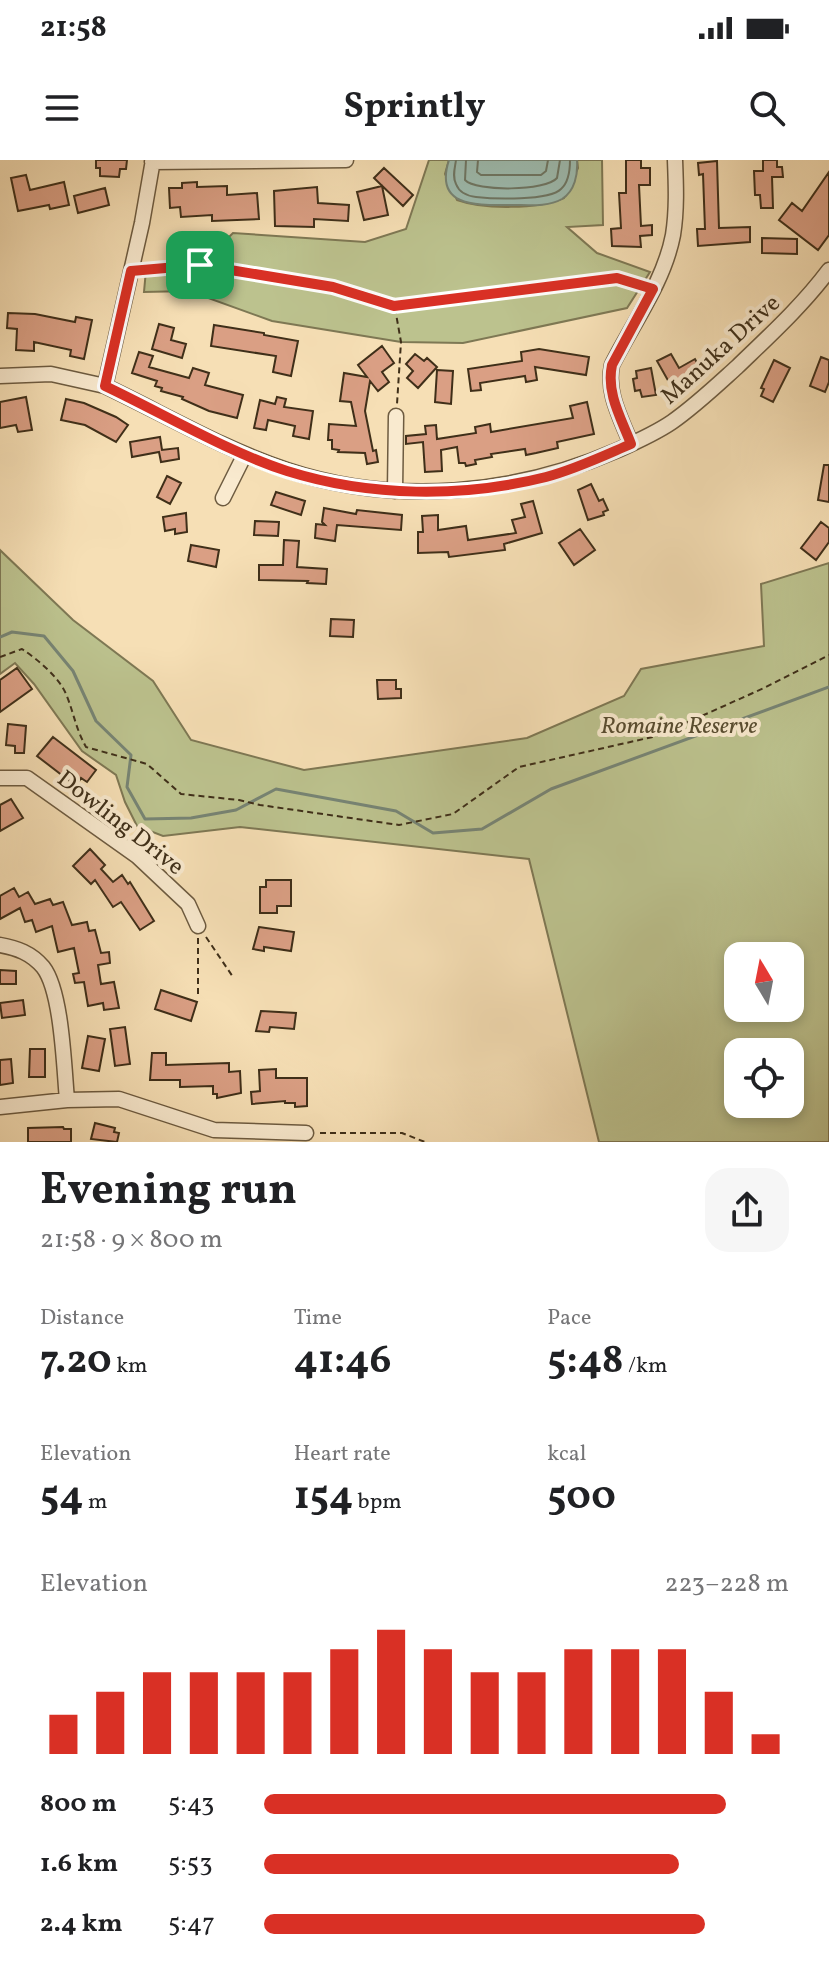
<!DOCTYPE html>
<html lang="en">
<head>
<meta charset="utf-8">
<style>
  body { margin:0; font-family:Vollkorn,serif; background:#f6f6f6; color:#202124; height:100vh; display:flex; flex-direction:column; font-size:30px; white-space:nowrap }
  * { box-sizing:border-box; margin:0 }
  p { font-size:26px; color:#757577 }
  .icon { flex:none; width:44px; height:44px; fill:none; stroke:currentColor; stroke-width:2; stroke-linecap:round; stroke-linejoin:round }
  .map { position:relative; height:982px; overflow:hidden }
  .details { display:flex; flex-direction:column; background:#fff; flex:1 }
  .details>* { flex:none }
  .needle { width:52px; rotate:350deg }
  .buttons { position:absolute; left:724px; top:782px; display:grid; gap:16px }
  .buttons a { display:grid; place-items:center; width:80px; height:80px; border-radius:16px; background:#fff; box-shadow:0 4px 12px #0003; font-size:40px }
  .pin { position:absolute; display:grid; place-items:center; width:68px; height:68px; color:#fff; margin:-34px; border-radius:16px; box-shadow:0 4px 12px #0006 }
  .round { display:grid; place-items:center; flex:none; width:84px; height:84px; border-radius:24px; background:#f6f6f6 }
  .overview { display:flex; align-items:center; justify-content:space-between; height:136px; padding:0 40px }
  h1 { font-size:44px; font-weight:700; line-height:60px }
  .metrics { display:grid; grid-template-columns:repeat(3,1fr); gap:12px; height:136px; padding:8px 40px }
  .metrics div { display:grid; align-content:center }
  .metrics b { font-size:40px; font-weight:700 }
  .metrics small { font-size:22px; font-weight:400 }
  .metrics p { font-size:22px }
  .chart { height:224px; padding:16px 40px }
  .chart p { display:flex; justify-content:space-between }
  .chart svg { width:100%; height:144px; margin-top:8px; stroke:#d93025; stroke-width:6 }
  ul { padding:0 40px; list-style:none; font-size:26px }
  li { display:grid; grid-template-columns:128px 96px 1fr; align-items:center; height:60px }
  li i { height:20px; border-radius:10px; background:#d93025 }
  .status { display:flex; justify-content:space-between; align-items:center; height:56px; padding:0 40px; background:#fff; direction:ltr }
  .status svg { height:22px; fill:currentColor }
  header { display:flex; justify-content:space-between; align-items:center; height:104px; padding:0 40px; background:#fff; font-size:36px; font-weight:700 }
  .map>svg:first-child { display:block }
</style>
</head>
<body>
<div class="status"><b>21:58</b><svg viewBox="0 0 49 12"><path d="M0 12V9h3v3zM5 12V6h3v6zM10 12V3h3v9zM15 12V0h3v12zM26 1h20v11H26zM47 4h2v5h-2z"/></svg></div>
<header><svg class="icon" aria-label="menu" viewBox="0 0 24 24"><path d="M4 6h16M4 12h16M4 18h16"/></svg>Sprintly<svg class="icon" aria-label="search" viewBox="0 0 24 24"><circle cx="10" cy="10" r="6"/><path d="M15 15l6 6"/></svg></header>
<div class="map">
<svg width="829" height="982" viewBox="0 0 829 982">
  <rect width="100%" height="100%" fill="#f6dfb5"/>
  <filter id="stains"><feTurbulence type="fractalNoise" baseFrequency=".0025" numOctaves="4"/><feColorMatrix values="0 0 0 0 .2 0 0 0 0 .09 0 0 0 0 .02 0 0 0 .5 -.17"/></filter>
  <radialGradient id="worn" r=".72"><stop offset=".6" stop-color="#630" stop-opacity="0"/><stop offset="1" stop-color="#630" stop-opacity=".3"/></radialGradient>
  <path fill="#bcc28e" stroke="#7e7854" stroke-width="2" fill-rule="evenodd" d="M 429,0 L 449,0 L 445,14 L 457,40 C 485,50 537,49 564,38 L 578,8 L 577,0 L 602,0 L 603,65 L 567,67 L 597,93 L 650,112 L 627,148 L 463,183 L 401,182 L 272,161 L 189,131 L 144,132 L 146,110 L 198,107 L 233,73 L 365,82 L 406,69 Z
    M 0,390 L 73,460 L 153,521 L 191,580 L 304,610 L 527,578 L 624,536 L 641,509 L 764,486 L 761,424 L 829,403 L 829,982 L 599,982 L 529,699 L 240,667 L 163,676 L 137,666 L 125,642 L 116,615 L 82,591 L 34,524 L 15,503 L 0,514 ZM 738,796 L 790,796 L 790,848 L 738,848 ZM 738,892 L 790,892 L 790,944 L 738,944 Z"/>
  <path fill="#9dbcb0" stroke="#778474" stroke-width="2" d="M 449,0 L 577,0 C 578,14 575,31 562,39 C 548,47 529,45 513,45 C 480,45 433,49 449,0 Z"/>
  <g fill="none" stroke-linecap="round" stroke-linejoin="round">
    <path stroke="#6e7664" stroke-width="2" d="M 456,0 C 455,8 452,16 456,24 C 459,32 467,36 476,37 C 493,39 549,41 561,29 C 569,22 570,10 570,0
      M 466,0 L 465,20 C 476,32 546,31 557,18 L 560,0
      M 478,0 L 477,12 L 481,15 L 541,15 L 546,11 L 548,0"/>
    <path stroke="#778474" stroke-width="3" d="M 0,477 L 12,472 L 44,476 L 73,511 L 96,561 L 131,595 L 127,627 L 145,659 L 191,658 L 236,650 L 276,629 L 396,651 L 433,673 L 482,669 L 551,629 L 829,527"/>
  </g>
  <path fill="#da9f84" stroke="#3f2f19" stroke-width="2" d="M 96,0 L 127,0 L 126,9 L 120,9 L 119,17 L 100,16 L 100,8 L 96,8 Z
    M 626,0 L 641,0 L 641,8 L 650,8 L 650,25 L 639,25 L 641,66 L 652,65 L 652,75 L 640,76 L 641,87 L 612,86 L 611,69 L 621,68 L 619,33 L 626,33 Z
    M 763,0 L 777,0 L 777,7 L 782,7 L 783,17 L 772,17 L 773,48 L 761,48 L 760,35 L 755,35 L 754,11 L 763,11 Z
    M 717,1 L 719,68 L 750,67 L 750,82 L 698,86 L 697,69 L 705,69 L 703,14 L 699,15 L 698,3 Z
    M 384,8 L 413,35 L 403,46 L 374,18 Z
    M 829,12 L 829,75 L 818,90 L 779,60 L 792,43 L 802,51 Z
    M 26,15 L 30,30 L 64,22 L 69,45 L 50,49 L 49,45 L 18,51 L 11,18 Z
    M 197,22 L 197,27 L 227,26 L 227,35 L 257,33 L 259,59 L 212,61 L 212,55 L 181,57 L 180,47 L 170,48 L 169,28 L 182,28 L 182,23 Z
    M 382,26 L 388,55 L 364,60 L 357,32 Z
    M 317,27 L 318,43 L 349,45 L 348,61 L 314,59 L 314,67 L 275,66 L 274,31 Z
    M 105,28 L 109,45 L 78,53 L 74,36 Z
    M 762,78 L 797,79 L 797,94 L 762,93 Z
    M 8,153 L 35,154 L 75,162 L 76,157 L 92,160 L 84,199 L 70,196 L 71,190 L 34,182 L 34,191 L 16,190 L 17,169 L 7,168 Z
    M 159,164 L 174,168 L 171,180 L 186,184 L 182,198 L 152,189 Z
    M 214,165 L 264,173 L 264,175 L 298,181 L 291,216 L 273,212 L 276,196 L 211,186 Z
    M 382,186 L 394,203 L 382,212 L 389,222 L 378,231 L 370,221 L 365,251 L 373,291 L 376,290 L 378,302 L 367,304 L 365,293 L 338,292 L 339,290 L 332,289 L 332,280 L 328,280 L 329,264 L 356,266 L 351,242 L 340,241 L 344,213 L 367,217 L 358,205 Z
    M 539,189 L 589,197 L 586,215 L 535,207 L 537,220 L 526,222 L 525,216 L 480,223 L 481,230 L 471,231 L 468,209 L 522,201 L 521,192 Z
    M 139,192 L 153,196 L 149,207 L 189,218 L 193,208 L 209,213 L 205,225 L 243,235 L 237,258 L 209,251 L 182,239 L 183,237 L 161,231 L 162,228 L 155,226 L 157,221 L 132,213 Z
    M 415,194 L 424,201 L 427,198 L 437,207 L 418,228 L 407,218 L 413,211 L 406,204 Z
    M 671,194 L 679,208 L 695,199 L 702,212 L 674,231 L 657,201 Z
    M 821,197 L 829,200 L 829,222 L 825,232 L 810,226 Z
    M 774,200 L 790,208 L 773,242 L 761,236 L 764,229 L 761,228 Z
    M 651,208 L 656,235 L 642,237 L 640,230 L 635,231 L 633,219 L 637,218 L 636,211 Z
    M 437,210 L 453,211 L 451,244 L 435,242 Z
    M 26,237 L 32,270 L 18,272 L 16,265 L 0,268 L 0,242 Z
    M 277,237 L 286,239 L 284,247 L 313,251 L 309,279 L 293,276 L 295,266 L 268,260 L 266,270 L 254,268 L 260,240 L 275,244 Z
    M 66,239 L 84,243 L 116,257 L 128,265 L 116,282 L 85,265 L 61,260 Z
    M 587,242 L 594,274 L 557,282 L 558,288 L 536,293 L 526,295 L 525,289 L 491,294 L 492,297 L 475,300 L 476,304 L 466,306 L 465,303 L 459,303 L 457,287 L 441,290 L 442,311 L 425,312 L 423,282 L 406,284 L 406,276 L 426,274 L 425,266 L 436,265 L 437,279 L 476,273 L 475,267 L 490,264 L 491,272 L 573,258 L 570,246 Z
    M 160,277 L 162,290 L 178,288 L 179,299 L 161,302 L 159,292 L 132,297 L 130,282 Z
    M 824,305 L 829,305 L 829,342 L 818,340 Z
    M 167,316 L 181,323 L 170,344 L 157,337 Z
    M 591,324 L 599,341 L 603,339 L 608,350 L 603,352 L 604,355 L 588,360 L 578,330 Z
    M 276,332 L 305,341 L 301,355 L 271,345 Z
    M 533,341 L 542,373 L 504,384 L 505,390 L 449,397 L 448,392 L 418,393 L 418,372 L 423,372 L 422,356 L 438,355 L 438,370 L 466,366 L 468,380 L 516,373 L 512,360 L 525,357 L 521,344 Z
    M 324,348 L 356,354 L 357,350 L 402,355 L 401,370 L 337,365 L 335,381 L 315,378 L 316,364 L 325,365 L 322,362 Z
    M 186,353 L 187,372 L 175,374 L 175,369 L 165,371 L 163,357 Z
    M 255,361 L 279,362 L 278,376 L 254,375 Z
    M 821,362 L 829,368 L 829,382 L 816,400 L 801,388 Z
    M 580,369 L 595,390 L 574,405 L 559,383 Z
    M 284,380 L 299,381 L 297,407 L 327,409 L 326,424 L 307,423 L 308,421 L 259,420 L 259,405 L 283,405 Z
    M 191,385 L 219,390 L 216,407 L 188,401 Z
    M 331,459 L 354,460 L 353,477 L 330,476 Z
    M 17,508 L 32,529 L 0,552 L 0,520 Z
    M 377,520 L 396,520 L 396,529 L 401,529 L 401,538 L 378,539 Z
    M 8,564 L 26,566 L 24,593 L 15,593 L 15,586 L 6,585 Z
    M 53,577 L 96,610 L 87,622 L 81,618 L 76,626 L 37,596 Z
    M 11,639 L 23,658 L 0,671 L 0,645 Z
    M 90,689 L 105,705 L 101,709 L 113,722 L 122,715 L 128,724 L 130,722 L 154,761 L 140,770 L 121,742 L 113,747 L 95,720 L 91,724 L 73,706 Z
    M 266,720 L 291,720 L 291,746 L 277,746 L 277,753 L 260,753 L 260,727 L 266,727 Z
    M 14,728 L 19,737 L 28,732 L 35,744 L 50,739 L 53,745 L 63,742 L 72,765 L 87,762 L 89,771 L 95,770 L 101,793 L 109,792 L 110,803 L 98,805 L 101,824 L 114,822 L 119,848 L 104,850 L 103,843 L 88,846 L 84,822 L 75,823 L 73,814 L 79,813 L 74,788 L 58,792 L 52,766 L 36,772 L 32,760 L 25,762 L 20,748 L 0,759 L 0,736 Z
    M 259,767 L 294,772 L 291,791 L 264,787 L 264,791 L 253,789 Z
    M 0,810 L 16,811 L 16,824 L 0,824 Z
    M 161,830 L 197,842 L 191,861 L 155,849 Z
    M 23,840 L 25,855 L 2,858 L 0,843 Z
    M 261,851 L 296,853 L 294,869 L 270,867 L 269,872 L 256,871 Z
    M 125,867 L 130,904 L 115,906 L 110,869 Z
    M 88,876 L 105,879 L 99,911 L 82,908 Z
    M 30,889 L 45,889 L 45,917 L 29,917 Z
    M 152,893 L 166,893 L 166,905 L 229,903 L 229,912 L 240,911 L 241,933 L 217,938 L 217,934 L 213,934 L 213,926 L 180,927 L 180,920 L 150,920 Z
    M 11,899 L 13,923 L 0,925 L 0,900 Z
    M 276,909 L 276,918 L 307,918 L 307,946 L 295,947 L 295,943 L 285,943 L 285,941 L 252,944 L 251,932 L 260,931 L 259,910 Z
    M 95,963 L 115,968 L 114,972 L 119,973 L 117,982 L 91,979 Z
    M 63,967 L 64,969 L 71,969 L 71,982 L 28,982 L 28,968 Z"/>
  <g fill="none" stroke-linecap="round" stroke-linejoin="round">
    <g stroke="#6d5b40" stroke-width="17">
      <path id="minor" d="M 153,0 L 142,63 L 105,226 C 164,254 225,290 287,310 C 395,346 515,335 618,290 C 636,282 656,273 672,262 C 695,246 716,226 737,207 C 769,176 802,146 829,110
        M 152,2 L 346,0
        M 0,216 L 51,214 L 105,226
        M 631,284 C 621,258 606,233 612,205 C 633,163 664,122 673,75 C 677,50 676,25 675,0
        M 395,331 L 396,256
        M 223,338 L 245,294
        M 0,618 L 27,618 L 137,696 L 188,744 L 198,766
        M 0,785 C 17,788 31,793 43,807 C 62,831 64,908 67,940
        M 0,947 L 67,940 L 119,939 L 214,970 L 306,973"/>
    </g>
    <path stroke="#3f2f19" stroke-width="2" stroke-dasharray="6 4" stroke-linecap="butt" d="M 144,110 L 200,105 L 333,127 L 394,146 L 617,118 L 642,125
      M 395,148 L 401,182 L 397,244
      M 0,497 L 22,489 C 37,499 59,517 66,534 C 74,553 75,567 86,587 L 147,604 L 181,634 L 239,640 L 260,645 L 399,665 L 453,654 L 519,607 L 657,576 L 764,528 L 829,495
      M 206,777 L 233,817
      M 198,778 L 198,837
      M 320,973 L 402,973 L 425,982"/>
    <use href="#minor" stroke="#f9eacf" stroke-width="14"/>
  </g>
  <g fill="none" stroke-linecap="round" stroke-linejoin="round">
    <g stroke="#fff" stroke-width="16">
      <path id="route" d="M 200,105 L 333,127 L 394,146 L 617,118 L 653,129 L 612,205 C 606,233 621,258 631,284 C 603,296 576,309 546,317 C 462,338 370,337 287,311 C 228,292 162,253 105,226 L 131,111 Z"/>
    </g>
    <use href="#route" stroke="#d93025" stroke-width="10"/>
  </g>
  <g text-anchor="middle" stroke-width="8" stroke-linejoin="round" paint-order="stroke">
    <g font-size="24" fill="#3f2f19" stroke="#f9eacf">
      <text transform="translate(720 189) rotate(-42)" y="8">Manuka Drive</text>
      <text transform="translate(121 662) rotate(38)" y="8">Dowling Drive</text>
    </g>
    <g font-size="24" font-style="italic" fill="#584c30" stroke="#f9eacf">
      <text x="679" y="573">Romaine Reserve</text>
    </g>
  </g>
  <rect width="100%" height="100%" filter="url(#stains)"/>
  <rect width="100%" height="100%" fill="url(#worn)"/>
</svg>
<div class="buttons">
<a><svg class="needle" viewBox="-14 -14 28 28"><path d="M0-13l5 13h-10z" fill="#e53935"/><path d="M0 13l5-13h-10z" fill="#757577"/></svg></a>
<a><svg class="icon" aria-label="locate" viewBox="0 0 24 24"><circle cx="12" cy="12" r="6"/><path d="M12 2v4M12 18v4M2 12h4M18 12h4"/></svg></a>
</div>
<div class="pin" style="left:200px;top:105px;background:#1e9e55"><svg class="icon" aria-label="arrive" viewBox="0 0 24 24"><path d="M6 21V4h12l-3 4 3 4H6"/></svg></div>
</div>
<section class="details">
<div class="overview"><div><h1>Evening run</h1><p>21:58 · 9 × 800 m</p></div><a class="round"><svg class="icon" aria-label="share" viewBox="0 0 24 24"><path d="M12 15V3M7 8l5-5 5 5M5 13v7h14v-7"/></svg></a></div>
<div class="metrics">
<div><p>Distance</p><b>7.20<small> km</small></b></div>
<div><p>Time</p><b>41:46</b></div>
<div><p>Pace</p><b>5:48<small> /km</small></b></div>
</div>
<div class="metrics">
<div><p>Elevation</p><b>54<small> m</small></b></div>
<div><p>Heart rate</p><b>154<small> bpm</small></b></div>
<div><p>kcal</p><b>500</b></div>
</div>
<div class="chart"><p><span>Elevation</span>223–228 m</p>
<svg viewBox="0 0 160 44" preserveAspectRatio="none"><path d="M5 44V32M15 44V25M25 44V19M35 44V19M45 44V19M55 44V19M65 44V12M75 44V6M85 44V12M95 44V19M105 44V19M115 44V12M125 44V12M135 44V12M145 44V25M155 44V38"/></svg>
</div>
<ul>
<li><b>800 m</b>5:43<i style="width:88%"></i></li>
<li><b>1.6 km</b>5:53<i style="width:79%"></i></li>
<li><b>2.4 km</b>5:47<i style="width:84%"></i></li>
</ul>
</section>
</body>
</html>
